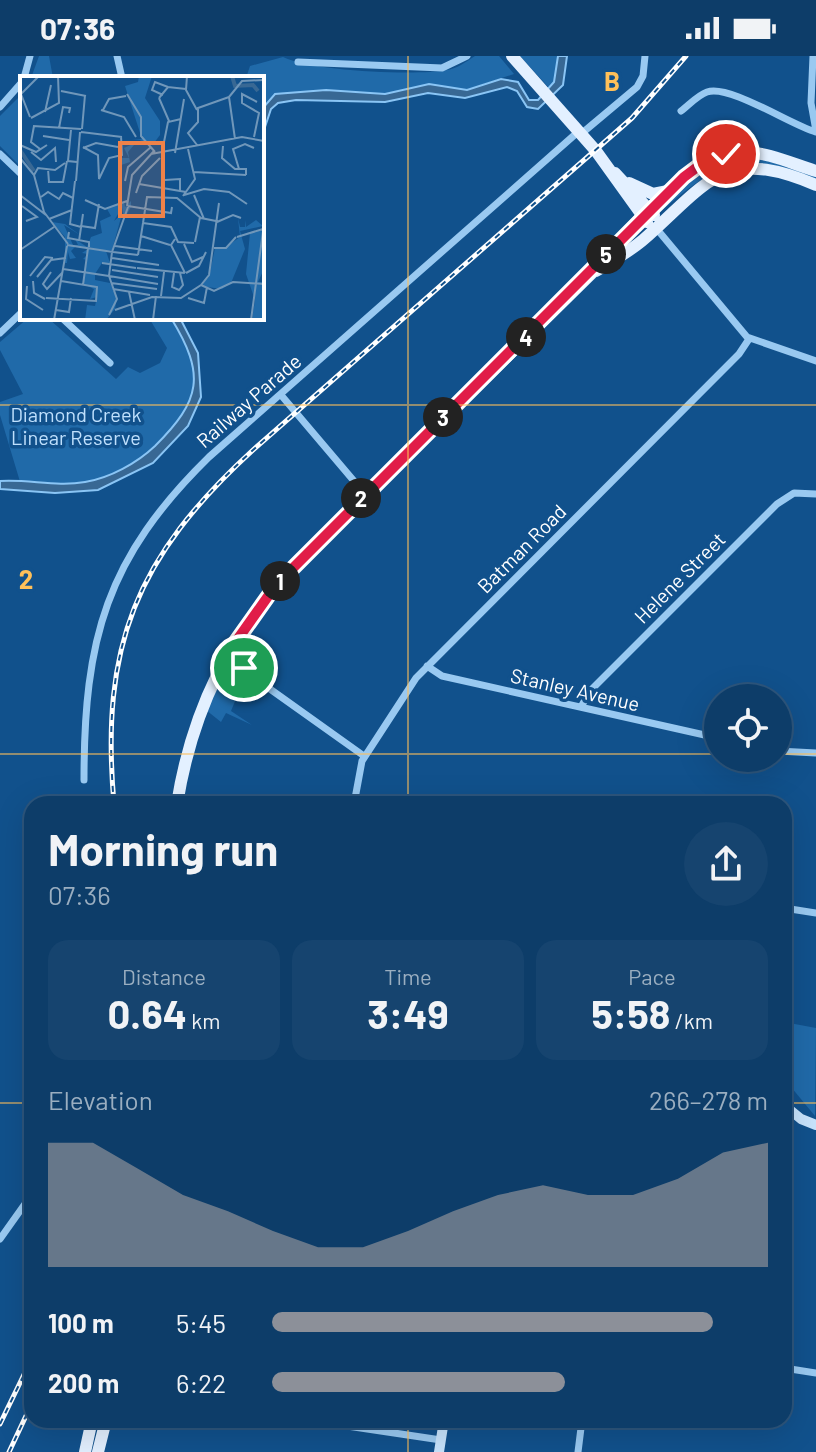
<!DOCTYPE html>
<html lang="en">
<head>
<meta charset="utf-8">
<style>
  body { margin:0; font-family:Barlow,sans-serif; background:#16446f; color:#f1f3f6; height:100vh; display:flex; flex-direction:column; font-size:30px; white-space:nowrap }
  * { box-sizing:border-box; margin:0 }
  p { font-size:26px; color:#9aaec0 }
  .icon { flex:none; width:44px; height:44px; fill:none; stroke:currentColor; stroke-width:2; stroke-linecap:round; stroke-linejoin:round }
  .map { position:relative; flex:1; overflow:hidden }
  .sheet { position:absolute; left:24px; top:740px; width:768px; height:632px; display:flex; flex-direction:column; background:#0d3d69; border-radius:24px; box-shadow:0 8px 32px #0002,0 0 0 2px #2d567d }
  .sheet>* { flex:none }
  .tools { position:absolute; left:704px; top:628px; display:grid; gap:16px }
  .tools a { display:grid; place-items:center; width:88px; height:88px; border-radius:50%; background:#0d3d69; box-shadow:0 8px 32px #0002,0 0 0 2px #2d567d; font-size:40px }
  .pin { position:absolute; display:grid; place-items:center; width:68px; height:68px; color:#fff; margin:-34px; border:4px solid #fff; border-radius:50%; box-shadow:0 2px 8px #0007 }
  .km { position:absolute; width:40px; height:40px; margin:-20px; border-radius:50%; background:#222; color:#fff; font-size:22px; line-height:40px; text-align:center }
  .round { display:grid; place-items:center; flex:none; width:84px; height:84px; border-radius:42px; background:#16446f }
  .head { display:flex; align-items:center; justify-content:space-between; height:136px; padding:0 24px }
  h1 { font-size:44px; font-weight:700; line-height:60px }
  .metrics { display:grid; grid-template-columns:repeat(3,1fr); gap:12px; height:136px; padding:8px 24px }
  .metrics div { display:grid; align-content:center; border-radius:20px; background:#16446f; text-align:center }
  .metrics b { font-size:40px; font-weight:700 }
  .metrics small { font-size:22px; font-weight:400 }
  .metrics p { font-size:22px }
  .chart { height:224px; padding:16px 24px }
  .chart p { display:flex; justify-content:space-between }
  .chart svg { width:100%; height:144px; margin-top:8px; fill:#8c9099; opacity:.7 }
  ul { padding:0 24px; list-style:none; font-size:26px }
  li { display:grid; grid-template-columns:128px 96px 1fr; align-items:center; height:60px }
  li i { height:20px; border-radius:10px; background:#8c9099 }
  .status { display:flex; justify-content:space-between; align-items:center; height:56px; padding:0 40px; background:#0d3d69; direction:ltr }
  .status svg { height:22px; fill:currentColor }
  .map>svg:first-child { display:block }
</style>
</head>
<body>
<div class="status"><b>07:36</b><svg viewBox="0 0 49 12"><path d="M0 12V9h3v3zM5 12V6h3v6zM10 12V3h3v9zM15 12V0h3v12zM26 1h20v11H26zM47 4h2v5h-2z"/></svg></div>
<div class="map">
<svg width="816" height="1396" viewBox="0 0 816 1396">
  <rect width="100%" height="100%" fill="#11518c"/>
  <path fill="#206aa9" d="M 39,0 L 49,0 L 53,22 L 31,22 Z
    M 475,0 L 499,0 L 514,18 L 465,34 L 429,28 L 385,38 L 326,34 L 275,38 L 262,53 L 262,22 L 246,22 L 250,10 L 283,1 C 310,15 416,20 447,14 C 457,13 467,5 475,0 Z
    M 520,0 L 563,0 L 560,23 L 551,34 Z
    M 22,38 L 22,112 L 0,90 L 0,60 Z
    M 740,100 L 768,105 L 816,121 L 816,124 C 795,116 737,110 716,118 C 692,125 678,143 659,156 C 673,127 709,108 740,100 Z
    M 28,262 L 48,262 L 116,323 L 128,311 L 140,317 L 160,307 L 167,292 L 149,262 L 176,262 L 198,320 L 192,357 L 154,400 L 96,430 L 21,429 L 0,359 L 0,346 L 23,338 L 0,294 L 0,286 Z
    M 228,612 L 237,612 L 251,622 L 250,626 L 243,626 L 231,655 L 252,669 L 226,657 L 221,666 L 206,654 Z
    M 784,966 L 816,972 L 815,1060 L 791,1031 L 784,1030 Z"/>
  <path fill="#386894" stroke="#8ac5f5" stroke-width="2" d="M 558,0 L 567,0 L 563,29 L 538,53 L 527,51 L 517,35 L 507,31 L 465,42 L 428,37 L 385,46 L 296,44 L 278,47 L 271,53 L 262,80 L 262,53 L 275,38 L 326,34 L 385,38 L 429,28 L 467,34 L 501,23 L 518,26 L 529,44 L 538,44 L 554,26 Z
    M 171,262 L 180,262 L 198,297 L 201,341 L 188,370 L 153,407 L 98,434 L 55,437 L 0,433 L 0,425 C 29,423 56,431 85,426 C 110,422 137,407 155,390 C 201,344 206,319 171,262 Z"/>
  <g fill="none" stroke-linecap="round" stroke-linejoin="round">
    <path stroke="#99c9f1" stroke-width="7" d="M 117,0 L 122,22
      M 813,0 L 811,47 L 816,75
      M 298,6 L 442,12 L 467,0
      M 24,22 L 30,0
      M 0,51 L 22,26
      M 681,55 C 689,49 698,39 707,36 C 730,28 792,70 816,76
      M 581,78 L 637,31 L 643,20 L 645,0
      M 0,98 L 22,119
      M 656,172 L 747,281 L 816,305
      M 62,262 L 110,307
      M 0,277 L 22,256
      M 281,339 L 365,438
      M 225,601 L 364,700
      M 427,610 L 442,620 L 718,682
      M 581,651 L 590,635 L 777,448 L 794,437 L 816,438
      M 778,695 L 816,697
      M 84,724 C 84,583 106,502 209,401 L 579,75
      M 354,748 L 362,705 L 416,622 L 739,298 L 749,283
      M 784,852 L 816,857
      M 0,1183 L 32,1138
      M 784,1312 L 816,1317
      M 307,1364 L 441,1384
      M 578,1396 L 582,1364"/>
    <path stroke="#c7e3fc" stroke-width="10" d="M 784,1049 L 801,1063 L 816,1069
      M 439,1396 L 444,1364"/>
    <path stroke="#e3f0ff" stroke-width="12" d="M 512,0 L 596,95 L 647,166
      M 615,117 L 654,159
      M 629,127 L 653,138 L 668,135
      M 596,215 C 612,205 629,196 643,184 C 707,128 722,89 816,129
      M 177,748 C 192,654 230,577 296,508 L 592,217 L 602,202 C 638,168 690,96 743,96 C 768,96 793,108 816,115
      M 85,1396 L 92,1364
      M 98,1396 L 106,1364"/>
    <g stroke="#fff" stroke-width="5">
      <path id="rail" d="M 114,748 C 100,590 136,501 253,394 L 632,62 L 686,0
        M 0,1368 L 32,1302
        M 9,1396 L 32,1347"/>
    </g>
    <use href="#rail" stroke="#11518c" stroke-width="2" stroke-dasharray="6" stroke-linecap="butt"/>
  </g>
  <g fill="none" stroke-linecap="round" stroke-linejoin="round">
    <g stroke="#fff" stroke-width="16">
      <path id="route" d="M 244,612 L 225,601 L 276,529 L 684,121 L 704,106 L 726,98"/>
    </g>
    <use href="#route" stroke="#e11d48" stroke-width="10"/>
  </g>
  <path fill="none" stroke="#ffc059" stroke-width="2" stroke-opacity="0.55" d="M 408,0 L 408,748M 0,349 L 816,349M 0,698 L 718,698M 778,698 L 816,698M 0,1047 L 32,1047M 784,1047 L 816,1047M 408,1364 L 408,1396"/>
  <g text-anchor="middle" stroke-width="7" stroke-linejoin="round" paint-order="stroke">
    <g font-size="20" fill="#fff" stroke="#11518c">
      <text transform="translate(249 345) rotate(-41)" y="7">Railway Parade</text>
      <text transform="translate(522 493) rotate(-45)" y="7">Batman Road</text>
      <text transform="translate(680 522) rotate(-45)" y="7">Helene Street</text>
      <text transform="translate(575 634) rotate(13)" y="7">Stanley Avenue</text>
    </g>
    <g font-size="20" fill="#bfe0fd" stroke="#11518c">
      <text x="76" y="366">Diamond Creek<tspan x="76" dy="23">Linear Reserve</tspan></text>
    </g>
  </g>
  <g transform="translate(20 20)">
    <rect width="244" height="244" fill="#11518c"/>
    <path d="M 119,0 L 132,0 L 125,22 L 140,45 L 140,59 L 134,67 L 114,69 L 108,76 L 110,86 L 101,89 L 100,82 L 109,82 L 104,72 L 122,64 L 112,63 L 122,63 L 105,10 L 118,6 ZM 104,125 L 105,131 L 111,125 L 111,131 L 104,143 L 102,131 L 94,145 L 102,138 L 92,174 L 86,175 L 90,187 L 82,187 L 75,198 L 75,204 L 90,207 L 97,221 L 95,233 L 86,244 L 65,244 L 67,229 L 75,230 L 77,221 L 70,223 L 74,213 L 63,208 L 67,184 L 63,183 L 68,178 L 62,177 L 68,173 L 56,170 L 51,175 L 56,182 L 50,183 L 48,176 L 47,187 L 45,187 L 45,161 L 32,146 L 45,148 L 60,159 L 44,149 L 53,169 L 58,169 L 55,163 L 67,171 L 71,161 L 82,157 L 80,145 L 91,140 L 87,133 ZM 218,142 L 220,151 L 225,151 L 226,144 L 226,151 L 236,144 L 243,150 L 220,155 L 225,173 L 211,207 L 202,213 L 187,211 L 182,208 L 189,201 L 195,172 L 203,173 L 220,161 ZM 244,153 L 244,193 L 238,206 L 244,206 L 244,244 L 232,244 L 235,224 L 226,198 L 230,157 Z" fill="#206aa9"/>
    <path fill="none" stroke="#386894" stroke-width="4" d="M 212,0 L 215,10 L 233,9 L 238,15M 0,74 L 14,95"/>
    <path fill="none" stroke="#7097ba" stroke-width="2" d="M 167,0 L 166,14 L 177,34M 41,15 L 66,20M 107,18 L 121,41 L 121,60 L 135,76M 143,19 L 132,14 L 135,6 L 148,11M 209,21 L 222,5 L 244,4M 209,21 L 215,63M 139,22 L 148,11 L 166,13M 139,22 L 149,45M 81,34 L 104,41 L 116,61M 83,34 L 89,23 L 106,20M 25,36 L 31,9M 10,41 L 1,18 L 19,0M 11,42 L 39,27 L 38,0M 13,50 L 61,53M 14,50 L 11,66 L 20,73M 39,52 L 43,31 L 50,32 L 49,37M 62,53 L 65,19M 51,54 L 48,85 L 57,86M 61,56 L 102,61M 23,60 L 49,64M 234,61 L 239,37 L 222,27 L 222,18 L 237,26M 0,69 L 16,76 L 27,69M 177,69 L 168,57 L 178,46 L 178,32 L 209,21M 203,70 L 202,82 L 215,93 L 226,93 L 226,99M 63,71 L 78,79 L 79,103 L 89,82 L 102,79 L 101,60M 143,71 L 148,46 L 161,43M 63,72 L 76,67 L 98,71M 11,76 L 21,84 L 35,72 L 36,86M 155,77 L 164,23M 131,78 L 222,61 L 244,65M 0,82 L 14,99 L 24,136M 28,93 L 29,106 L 43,106 L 47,85M 219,93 L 213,73 L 225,68 L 234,72M 174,96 L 226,99M 14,99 L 18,92 L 35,94 L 45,87M 145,104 L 160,103 L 160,115M 55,105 L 50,148 L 61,151M 56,105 L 60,56M 105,105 L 108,91 L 131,71M 119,108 L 166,116M 116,117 L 122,100 L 140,82M 0,119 L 26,139M 164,119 L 184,113 L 209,116 L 227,128M 174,119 L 184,143M 163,120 L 175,103 L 168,73M 21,121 L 28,116 L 39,123 L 43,117 L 53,122M 65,124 L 85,133 L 107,125M 2,130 L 17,141 L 6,145M 107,130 L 112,99 L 134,75M 108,130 L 151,137 L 152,131M 24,136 L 48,168M 29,143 L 52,134M 197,146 L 213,139 L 221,142M 123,147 L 127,121 L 157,122 L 181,142 L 196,145M 123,147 L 151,151 L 158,166 L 174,167M 61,150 L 75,152 L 79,128M 49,156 L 48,162 L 69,166 L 69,171M 121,160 L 150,169M 217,161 L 243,153M 155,163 L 151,169 L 165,197M 59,165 L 63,138M 175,166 L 180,141M 164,168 L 172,186 L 183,181M 47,169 L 93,176M 95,170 L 132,175M 194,172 L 206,172 L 216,161M 0,174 L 34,151M 93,176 L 118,179M 118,179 L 123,147M 92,182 L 139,189M 82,187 L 116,192M 117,192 L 165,197M 43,193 L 89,200M 92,194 L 138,201M 31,196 L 23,208 L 27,213 L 42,197M 154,197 L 152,211 L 159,214 L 163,209 L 160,197M 166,197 L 179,190 L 186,176M 10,200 L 25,181 L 33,182M 89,200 L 138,208M 17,201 L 31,184 L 46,182M 13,205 L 14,217 L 25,223M 91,207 L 137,213M 63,209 L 68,172M 181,209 L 194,215 L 213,206 L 244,208M 7,210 L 6,223 L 23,234M 93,213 L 130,219M 109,216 L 115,244M 141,220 L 144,196M 26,222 L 76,225 L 77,211 L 41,205M 168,222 L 184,227 L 187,211M 36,234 L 49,236 L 51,222M 95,234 L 132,221 L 161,222 L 181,209 L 189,199 L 199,127M 89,239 L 97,223 L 89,200 L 92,176 L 108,131M 34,244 L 47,170M 133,244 L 136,220M 231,244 L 244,148"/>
    <path fill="#ee8249" fill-opacity="0.15" stroke="#ee8249" stroke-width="4" d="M 100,67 L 143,67 L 143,140 L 100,140 Z"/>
    <rect width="244" height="244" fill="none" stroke="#fff" stroke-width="4"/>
  </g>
  <g font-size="26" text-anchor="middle" font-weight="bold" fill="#ffc059" stroke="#11518c" stroke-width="7" stroke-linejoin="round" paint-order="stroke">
    <text x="612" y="35">B</text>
    <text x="26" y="533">2</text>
  </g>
</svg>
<div class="tools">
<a><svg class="icon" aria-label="locate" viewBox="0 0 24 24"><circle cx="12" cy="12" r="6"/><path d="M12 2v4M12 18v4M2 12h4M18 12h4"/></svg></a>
</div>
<div class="pin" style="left:244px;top:612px;background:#1e9e55"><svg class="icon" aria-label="arrive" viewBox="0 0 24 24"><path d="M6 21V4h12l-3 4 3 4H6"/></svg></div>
<div class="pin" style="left:726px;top:98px;background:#d93025"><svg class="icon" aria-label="check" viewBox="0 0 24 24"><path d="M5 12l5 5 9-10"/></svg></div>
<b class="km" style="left:280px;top:525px">1</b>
<b class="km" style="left:361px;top:442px">2</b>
<b class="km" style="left:443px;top:361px">3</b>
<b class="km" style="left:526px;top:281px">4</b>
<b class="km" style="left:606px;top:198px">5</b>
<section class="sheet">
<div class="head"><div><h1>Morning run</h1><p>07:36</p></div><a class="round"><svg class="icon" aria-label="share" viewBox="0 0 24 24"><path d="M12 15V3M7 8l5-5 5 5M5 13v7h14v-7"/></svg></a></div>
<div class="metrics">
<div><p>Distance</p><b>0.64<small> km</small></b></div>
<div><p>Time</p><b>3:49</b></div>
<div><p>Pace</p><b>5:58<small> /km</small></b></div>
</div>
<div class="chart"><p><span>Elevation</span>266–278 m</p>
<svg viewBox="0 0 160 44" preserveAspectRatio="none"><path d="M0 44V6L10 6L20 14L30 22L40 27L50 33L60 38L70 38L80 33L90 27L100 22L110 19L120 22L130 22L140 17L150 9L160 6V44z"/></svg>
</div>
<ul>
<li><b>100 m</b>5:45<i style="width:89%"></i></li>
<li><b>200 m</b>6:22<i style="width:59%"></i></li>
</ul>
</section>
</div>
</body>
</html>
